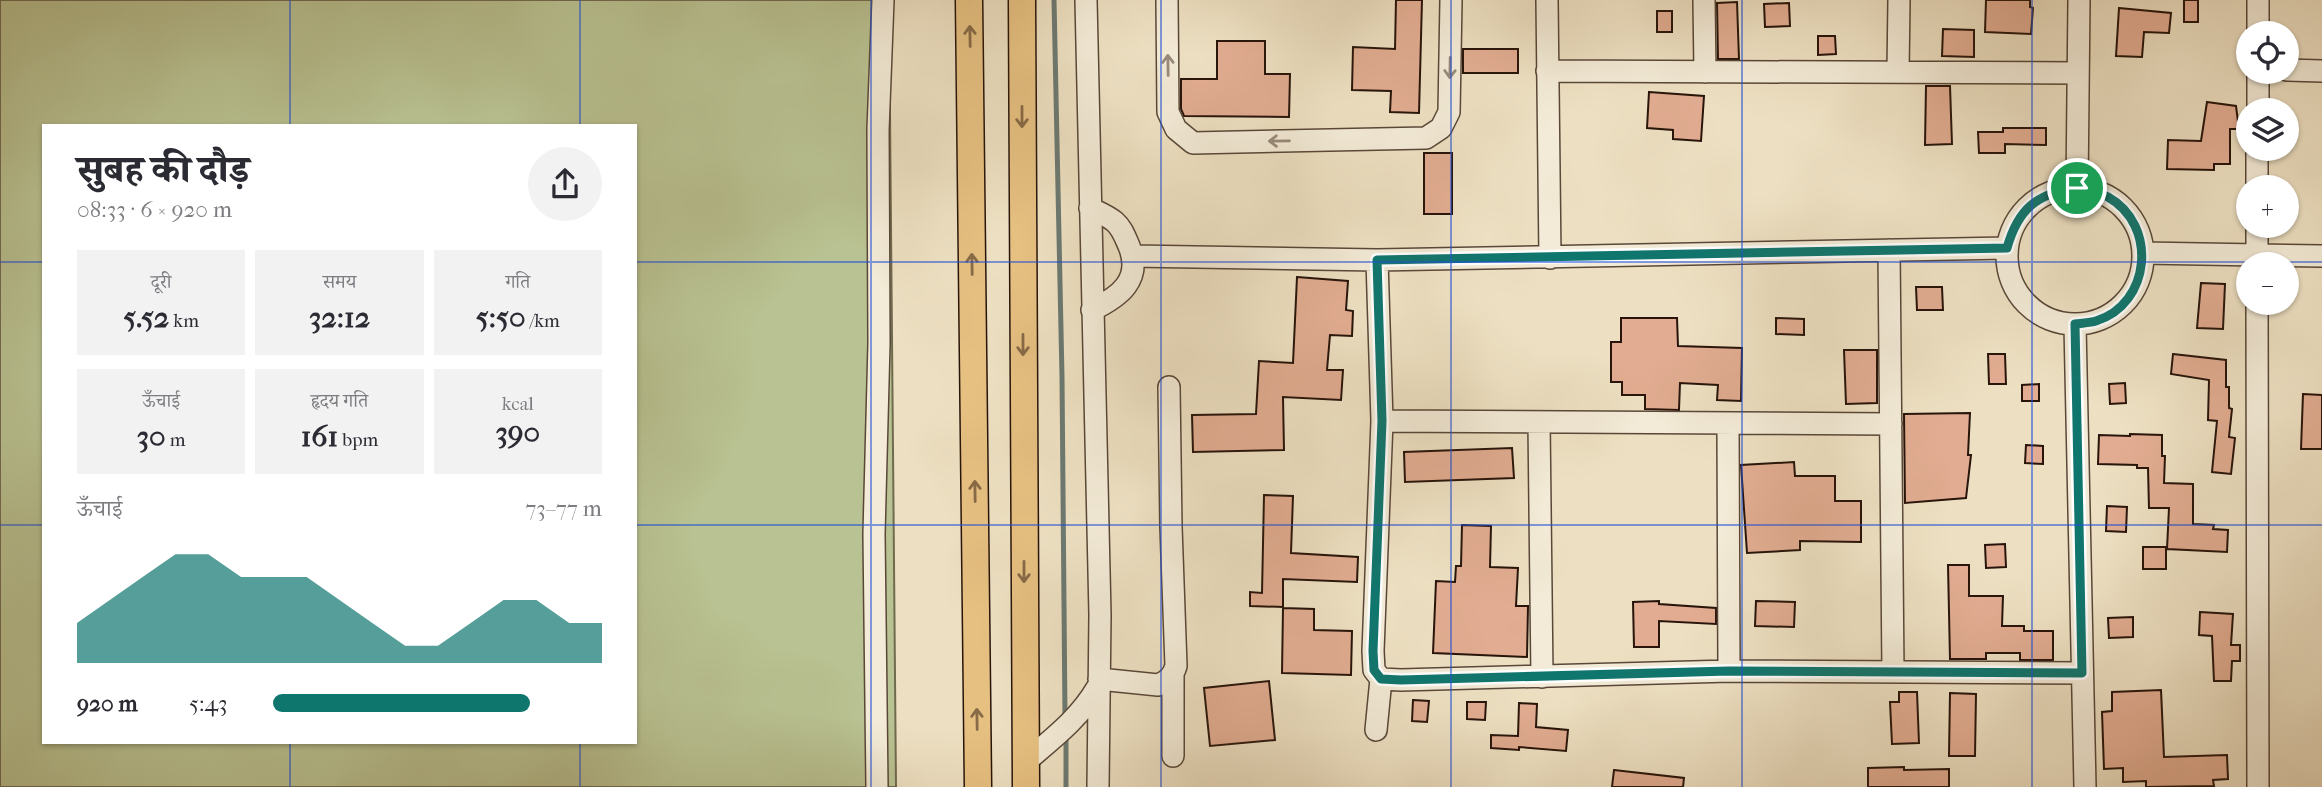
<!DOCTYPE html>
<html lang="hi">
<head>
<meta charset="utf-8">
<style>
  body { margin:0; font-family:"IM FELL French Canon","Noto Serif Devanagari",serif; background:#f2f2f3; color:#2b2b33; height:100vh; display:flex; flex-direction:column; font-size:26px; white-space:nowrap }
  * { box-sizing:border-box; margin:0 }
  p { font-size:23px; color:#7c7c81 }
  .icon { flex:none; width:38px; height:38px; fill:none; stroke:currentColor; stroke-width:2; stroke-linecap:round; stroke-linejoin:round }
  .map { position:relative; flex:1; overflow:hidden }
  .side { position:absolute; left:42px; top:124px; width:595px; height:620px; display:flex; flex-direction:column; background:#fff; border-radius:0px; box-shadow:0 2px 5px #0004 }
  .side>* { flex:none }
  .fabs { position:absolute; left:2236px; top:21px; display:grid; gap:14px }
  .fabs a { display:grid; place-items:center; width:63px; height:63px; border-radius:50%; background:#fff; box-shadow:0 2px 5px #0004; font-size:35px }
  .pin { position:absolute; display:grid; place-items:center; width:60px; height:60px; color:#fff; margin:-30px; border:4px solid #fff; border-radius:50%; box-shadow:0 2px 7px #0007 }
  .round { display:grid; place-items:center; flex:none; width:74px; height:74px; border-radius:37px; background:#f2f2f3 }
  .overview { display:flex; align-items:center; justify-content:space-between; height:119px; padding:0 35px }
  h1 { font-size:38px; font-weight:800; line-height:52px }
  .figures { display:grid; grid-template-columns:repeat(3,1fr); gap:10px; height:119px; padding:7px 35px }
  .figures div { display:grid; align-content:center; border-radius:0px; background:#f2f2f3; text-align:center }
  .figures b { font-size:30px; font-weight:800 }
  .figures small { font-size:19px; font-weight:400 }
  .figures p { font-size:19px }
  .chart { height:196px; padding:14px 35px }
  .chart p { display:flex; justify-content:space-between }
  .chart svg { width:100%; height:126px; margin-top:7px; fill:#0f766e; opacity:.7 }
  ul { padding:0 35px; list-style:none; font-size:23px }
  li { display:grid; grid-template-columns:112px 84px 1fr; align-items:center; height:52px }
  li i { height:18px; border-radius:9px; background:#0f766e }
  .map>svg:first-child { display:block }
</style>
</head>
<body>
<div class="map">
<svg width="2322" height="787" viewBox="0 0 2322 787">
  <rect width="100%" height="100%" fill="#ede0c2"/>
  <filter id="stains"><feTurbulence type="fractalNoise" baseFrequency=".00286" numOctaves="4"/><feColorMatrix values="0 0 0 0 .2 0 0 0 0 .09 0 0 0 0 .02 0 0 0 .5 -.17"/></filter>
  <radialGradient id="worn" r=".72"><stop offset=".6" stop-color="#630" stop-opacity="0"/><stop offset="1" stop-color="#630" stop-opacity=".3"/></radialGradient>
  <path fill="#b9c292" stroke="#706b4e" stroke-width="2" fill-rule="evenodd" d="M 0,0 L 889,0 L 896,787 L 0,787 ZM 44,126 L 635,126 L 635,742 L 44,742 Z"/>
  <g fill="none" stroke-linecap="round" stroke-linejoin="round">
    <path stroke="#6c7971" stroke-width="5" d="M 1054,0 L 1062,377 L 1065,717
      M 1066,734 L 1066,787"/>
  </g>
  <path fill="#e1ac91" stroke="#28140a" stroke-width="2" d="M 1396,0 L 1422,0 L 1419,113 L 1390,112 L 1391,91 L 1352,90 L 1353,47 L 1395,49 Z
    M 1986,0 L 2030,0 L 2030,7 L 2033,8 L 2031,34 L 1985,32 Z
    M 2184,0 L 2198,0 L 2198,22 L 2184,22 Z
    M 1737,2 L 1739,59 L 1718,59 L 1717,3 Z
    M 1789,3 L 1790,26 L 1765,27 L 1764,4 Z
    M 2119,8 L 2171,13 L 2169,33 L 2144,32 L 2142,57 L 2116,56 Z
    M 1657,11 L 1672,11 L 1672,32 L 1657,32 Z
    M 1943,29 L 1974,30 L 1974,57 L 1942,56 Z
    M 1818,36 L 1835,36 L 1836,54 L 1818,55 Z
    M 1217,41 L 1265,41 L 1265,74 L 1290,74 L 1289,117 L 1184,116 L 1181,109 L 1181,79 L 1217,79 Z
    M 1463,49 L 1518,49 L 1518,73 L 1463,73 Z
    M 1926,86 L 1950,86 L 1952,144 L 1925,145 Z
    M 1649,92 L 1704,96 L 1701,141 L 1673,139 L 1673,130 L 1647,128 Z
    M 2207,102 L 2236,106 L 2239,129 L 2230,129 L 2230,164 L 2214,164 L 2214,170 L 2167,169 L 2168,140 L 2201,141 Z
    M 2003,128 L 2046,128 L 2046,145 L 2005,144 L 2005,153 L 1979,153 L 1978,132 L 2003,132 Z
    M 1424,153 L 1452,153 L 1452,214 L 1424,214 Z
    M 1297,277 L 1348,281 L 1346,310 L 1353,311 L 1352,336 L 1330,335 L 1327,370 L 1343,370 L 1341,400 L 1283,397 L 1284,450 L 1193,452 L 1192,415 L 1256,414 L 1259,361 L 1293,363 Z
    M 2201,283 L 2225,284 L 2223,329 L 2197,328 Z
    M 1916,287 L 1942,287 L 1943,310 L 1917,310 Z
    M 1621,318 L 1677,318 L 1678,346 L 1742,348 L 1741,401 L 1717,400 L 1718,385 L 1680,383 L 1679,410 L 1645,409 L 1645,395 L 1622,395 L 1622,382 L 1611,382 L 1611,342 L 1621,342 Z
    M 1776,318 L 1804,319 L 1804,335 L 1776,334 Z
    M 1844,350 L 1877,350 L 1877,403 L 1846,404 Z
    M 1988,354 L 2005,354 L 2006,384 L 1989,384 Z
    M 2173,354 L 2226,360 L 2226,387 L 2229,387 L 2229,408 L 2232,409 L 2229,437 L 2235,438 L 2231,474 L 2212,472 L 2217,421 L 2208,420 L 2209,380 L 2171,374 Z
    M 2125,383 L 2126,403 L 2110,404 L 2109,384 Z
    M 2039,384 L 2039,401 L 2022,401 L 2022,385 Z
    M 2303,394 L 2322,395 L 2322,449 L 2301,449 Z
    M 1970,413 L 1968,455 L 1971,455 L 1966,498 L 1905,503 L 1904,414 Z
    M 2130,434 L 2162,435 L 2162,456 L 2165,456 L 2164,483 L 2193,484 L 2193,524 L 2214,525 L 2213,529 L 2228,530 L 2227,552 L 2167,549 L 2169,508 L 2149,508 L 2148,468 L 2137,468 L 2137,465 L 2098,464 L 2099,435 L 2130,436 Z
    M 2026,445 L 2043,446 L 2043,464 L 2025,463 Z
    M 1512,448 L 1514,478 L 1405,482 L 1404,452 Z
    M 1794,462 L 1795,476 L 1835,476 L 1835,501 L 1861,501 L 1861,542 L 1800,541 L 1800,550 L 1747,553 L 1741,465 Z
    M 1264,495 L 1293,496 L 1291,553 L 1358,557 L 1357,582 L 1283,579 L 1283,607 L 1250,606 L 1250,592 L 1262,593 Z
    M 2107,506 L 2127,507 L 2126,532 L 2106,531 Z
    M 1462,525 L 1491,526 L 1490,567 L 1518,568 L 1516,606 L 1528,606 L 1527,657 L 1433,653 L 1436,581 L 1455,582 L 1456,566 L 1461,566 Z
    M 2005,544 L 2006,567 L 1986,568 L 1985,545 Z
    M 2143,547 L 2166,547 L 2166,569 L 2143,569 Z
    M 1948,565 L 1969,565 L 1969,596 L 2003,596 L 2002,626 L 2024,626 L 2024,631 L 2053,631 L 2053,660 L 2020,660 L 2020,653 L 1986,653 L 1986,659 L 1950,659 Z
    M 1659,601 L 1659,604 L 1716,608 L 1716,624 L 1659,621 L 1659,647 L 1634,647 L 1633,602 Z
    M 1756,601 L 1795,602 L 1794,627 L 1755,626 Z
    M 1283,608 L 1314,609 L 1314,630 L 1352,631 L 1351,675 L 1282,673 Z
    M 2200,612 L 2233,614 L 2231,645 L 2240,645 L 2240,661 L 2232,661 L 2231,681 L 2214,681 L 2212,636 L 2199,635 Z
    M 2133,617 L 2133,637 L 2109,638 L 2108,618 Z
    M 1269,681 L 1275,740 L 1210,746 L 1204,688 Z
    M 2161,690 L 2164,757 L 2227,755 L 2228,779 L 2213,780 L 2214,786 L 2146,787 L 2146,781 L 2123,782 L 2123,768 L 2104,769 L 2102,712 L 2112,711 L 2112,692 Z
    M 1899,692 L 1917,692 L 1919,743 L 1892,744 L 1890,702 L 1899,702 Z
    M 1950,693 L 1976,694 L 1975,756 L 1949,756 Z
    M 1413,700 L 1429,701 L 1427,722 L 1412,721 Z
    M 1467,702 L 1486,702 L 1485,720 L 1467,719 Z
    M 1519,703 L 1537,704 L 1536,727 L 1568,730 L 1566,751 L 1519,747 L 1519,750 L 1491,748 L 1491,735 L 1518,736 Z
    M 1904,767 L 1904,770 L 1949,769 L 1949,787 L 1868,787 L 1868,768 Z
    M 1614,770 L 1684,778 L 1683,787 L 1612,787 Z"/>
  <g fill="none" stroke-linecap="round" stroke-linejoin="round">
    <g stroke="#594738" stroke-width="24">
      <path id="minor" d="M 1086,0 L 1100,615 L 1098,787
        M 1167,0 L 1168,112 L 1176,129 L 1193,143 L 1426,138 L 1441,128 L 1449,112 L 1451,0
        M 1547,0 L 1550,258
        M 1704,0 L 1705,72
        M 2258,33 L 2258,0
        M 2287,70 L 2322,71
        M 1547,71 L 2078,73
        M 1898,72 L 1899,0
        M 2258,110 L 2258,72
        M 2257,187 L 2257,149
        M 2077,188 L 2079,0
        M2007 256a68 68 0 1 1 136 0a68 68 0 1 1-136 0Z
        M 1090,208 C 1098,212 1108,216 1115,222 C 1122,228 1125,237 1129,246 C 1143,280 1119,297 1092,310
        M 1889,250 L 1893,672
        M 2143,253 L 2322,256
        M 1133,256 L 1377,260 L 2007,248
        M 1377,260 L 1382,421 L 1373,651 L 1374,670 L 1381,679 L 1401,680 L 1729,671 L 2082,673
        M 2257,264 L 2257,226
        M 2257,303 L 2258,787
        M 2075,325 L 2085,787
        M 1382,421 L 1891,424
        M 1539,422 L 1542,677
        M 1728,423 L 1729,671
        M 1099,679 L 1158,685 C 1168,681 1173,676 1176,666 L 1171,527 L 1169,387
        M 1376,730 L 1381,679
        M 1173,756 L 1173,675
        M 1024,763 C 1052,739 1079,719 1097,688
        M 877,787 L 874,534 L 879,343 L 878,130 L 883,0"/>
    </g>
    <g stroke="#28140a" stroke-width="29">
      <path id="major" d="M 969,0 L 978,787
        M 1022,0 L 1026,787"/>
    </g>
    <use href="#minor" stroke="#f3ebd7" stroke-width="21"/>
    <use href="#major" stroke="#e6c081" stroke-width="26"/>
  </g>
  <defs><path id="oneway-shaft" d="M-6 0H5M1.5-3L5.5 0L1.5 3" fill="none" stroke-width="1.6" stroke-linecap="round" stroke-linejoin="round" transform="scale(1.75)"/></defs>
  <g stroke="#876a46">
    <use href="#oneway-shaft" transform="translate(970 36) rotate(-91)"/>
    <use href="#oneway-shaft" transform="translate(1022 117) rotate(90)"/>
    <use href="#oneway-shaft" transform="translate(972 264) rotate(-91)"/>
    <use href="#oneway-shaft" transform="translate(1023 345) rotate(90)"/>
    <use href="#oneway-shaft" transform="translate(975 491) rotate(-91)"/>
    <use href="#oneway-shaft" transform="translate(1024 572) rotate(90)"/>
    <use href="#oneway-shaft" transform="translate(977 719) rotate(-91)"/>
  </g>
  <g stroke="#988a7b">
    <use href="#oneway-shaft" transform="translate(1168 65) rotate(-91)"/>
    <use href="#oneway-shaft" transform="translate(1450 68) rotate(91)"/>
    <use href="#oneway-shaft" transform="translate(1279 141) rotate(179)"/>
  </g>
  <g fill="none" stroke-linecap="round" stroke-linejoin="round">
    <g stroke="#fff" stroke-width="14">
      <path id="route" d="M 2077,188 C 2088,190 2098,192 2108,197 C 2158,225 2151,304 2096,321 C 2090,323 2081,323 2075,324 L 2082,673 L 1729,671 L 1401,680 L 1381,679 L 1374,670 L 1373,651 L 1382,421 L 1377,260 L 2007,248 C 2018,209 2037,193 2077,188 Z"/>
    </g>
    <use href="#route" stroke="#0f766e" stroke-width="9"/>
  </g>
  <path fill="none" stroke="#1d4ed8" stroke-width="2" stroke-opacity="0.55" d="M 290,0 L 290,126M 580,0 L 580,126M 871,0 L 871,787M 1161,0 L 1161,787M 1451,0 L 1451,787M 1742,0 L 1742,787M 2032,0 L 2032,787M 0,262 L 44,262M 635,262 L 2322,262M 0,525 L 44,525M 635,525 L 2322,525M 290,742 L 290,787M 580,742 L 580,787"/>
  <rect width="100%" height="100%" filter="url(#stains)"/>
  <rect width="100%" height="100%" fill="url(#worn)"/>
</svg>
<div class="fabs">
<a><svg class="icon" aria-label="locate" viewBox="0 0 24 24"><circle cx="12" cy="12" r="6"/><path d="M12 2v4M12 18v4M2 12h4M18 12h4"/></svg></a>
<a><svg class="icon" aria-label="layers" viewBox="0 0 24 24"><path d="M12 4l9 5-9 5-9-5zM3 14l9 5 9-5"/></svg></a>
<a>+</a>
<a>−</a>
</div>
<div class="pin" style="left:2077px;top:188px;background:#1e9e55"><svg class="icon" aria-label="arrive" viewBox="0 0 24 24"><path d="M6 21V4h12l-3 4 3 4H6"/></svg></div>
<section class="side">
<div class="overview"><div><h1>सुबह की दौड़</h1><p>08:33 · 6 × 920 m</p></div><a class="round"><svg class="icon" aria-label="share" viewBox="0 0 24 24"><path d="M12 15V3M7 8l5-5 5 5M5 13v7h14v-7"/></svg></a></div>
<div class="figures">
<div><p>दूरी</p><b>5.52<small> km</small></b></div>
<div><p>समय</p><b>32:12</b></div>
<div><p>गति</p><b>5:50<small> /km</small></b></div>
</div>
<div class="figures">
<div><p>ऊँचाई</p><b>30<small> m</small></b></div>
<div><p>हृदय गति</p><b>161<small> bpm</small></b></div>
<div><p>kcal</p><b>390</b></div>
</div>
<div class="chart"><p><span>ऊँचाई</span>73–77 m</p>
<svg viewBox="0 0 160 44" preserveAspectRatio="none"><path d="M0 44V30L10 22L20 14L30 6L40 6L50 14L60 14L70 14L80 22L90 30L100 38L110 38L120 30L130 22L140 22L150 30L160 30V44z"/></svg>
</div>
<ul>
<li><b>920 m</b>5:43<i style="width:78%"></i></li>
</ul>
</section>
</div>
</body>
</html>
